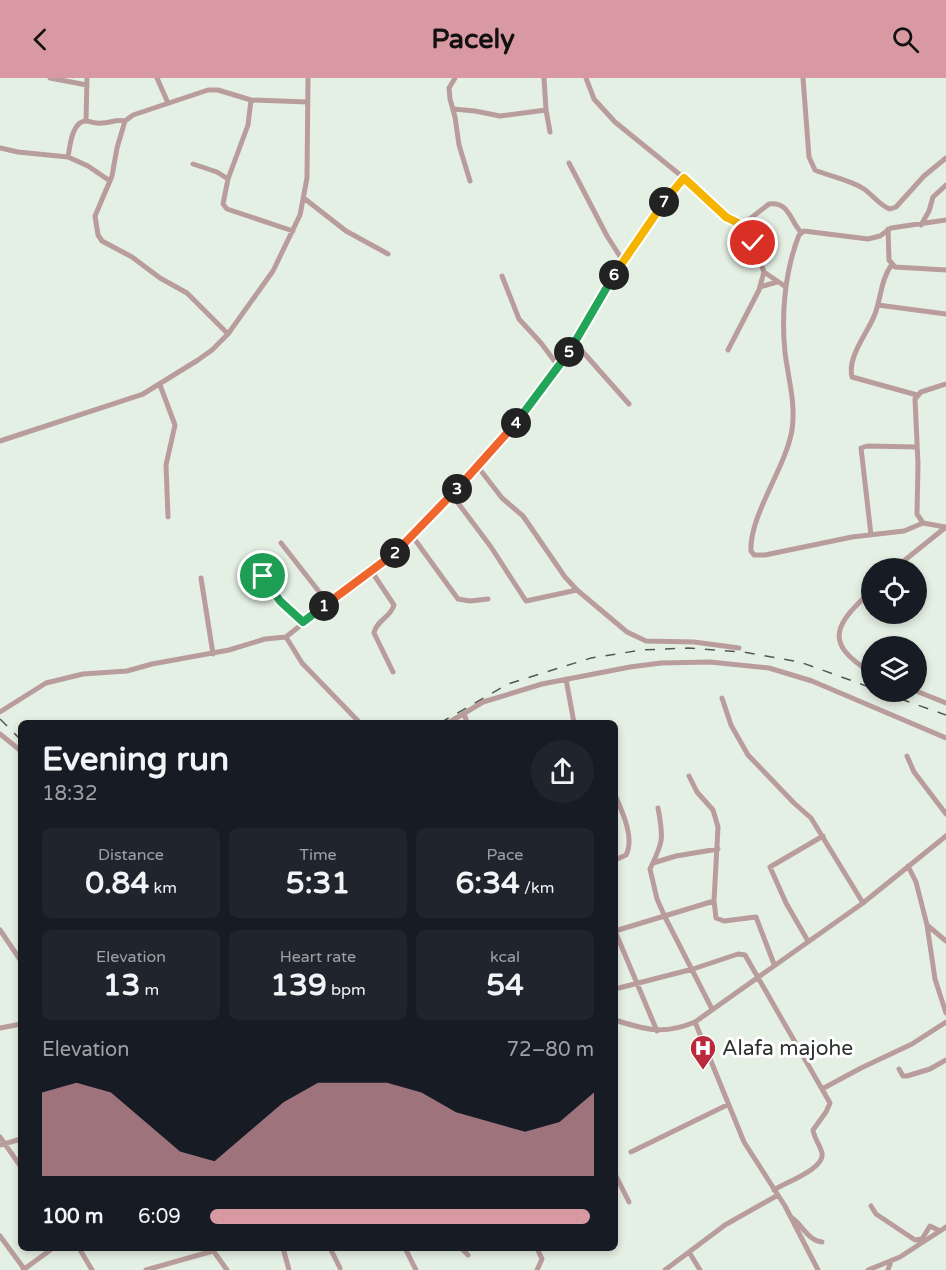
<!DOCTYPE html>
<html lang="en">
<head>
<meta charset="utf-8">
<style>
  body { margin:0; font-family:"Varela Round",sans-serif; background:#20242c; color:#f1f3f6; height:100vh; display:flex; flex-direction:column; font-size:22px; white-space:nowrap }
  * { box-sizing:border-box; margin:0 }
  p { font-size:20px; color:#9ea1a6 }
  .icon { flex:none; width:33px; height:33px; fill:none; stroke:currentColor; stroke-width:2; stroke-linecap:round; stroke-linejoin:round }
  .map { position:relative; flex:1; overflow:hidden }
  .details { position:absolute; left:18px; top:642px; width:600px; height:531px; display:flex; flex-direction:column; background:#171b24; border-radius:9px; box-shadow:0 3px 9px #0003 }
  .details>* { flex:none }
  .controls { position:absolute; left:861px; top:480px; display:grid; gap:12px }
  .controls a { display:grid; place-items:center; width:66px; height:66px; border-radius:50%; background:#171b24; box-shadow:0 3px 9px #0003; font-size:30px }
  .pin { position:absolute; display:grid; place-items:center; width:51px; height:51px; color:#fff; margin:-26px; border:3px solid #fff; border-radius:50%; box-shadow:0 2px 6px #0007 }
  .km { position:absolute; width:30px; height:30px; margin:-15px; border-radius:50%; background:#222; color:#fff; font-size:16px; line-height:30px; text-align:center }
  .round { display:grid; place-items:center; flex:none; width:63px; height:63px; border-radius:32px; background:#20242c }
  .headline { display:flex; align-items:center; justify-content:space-between; height:102px; padding:0 24px }
  h1 { font-size:33px; font-weight:800; line-height:45px }
  .stats { display:grid; grid-template-columns:repeat(3,1fr); gap:9px; height:102px; padding:6px 24px }
  .stats div { display:grid; align-content:center; border-radius:9px; background:#20242c; text-align:center }
  .stats b { font-size:30px; font-weight:800 }
  .stats small { font-size:16px; font-weight:400 }
  .stats p { font-size:16px }
  .chart { height:168px; padding:12px 24px }
  .chart p { display:flex; justify-content:space-between }
  .chart svg { width:100%; height:108px; margin-top:6px; fill:#d999a2; opacity:.7 }
  ul { padding:0 24px; list-style:none; font-size:20px }
  li { display:grid; grid-template-columns:96px 72px 1fr; align-items:center; height:45px }
  li i { height:15px; border-radius:8px; background:#d999a2 }
  header { display:flex; justify-content:space-between; align-items:center; height:78px; padding:0 24px; background:#d999a2; color:#111; font-size:27px; font-weight:800 }
  .map>svg:first-child { display:block }
</style>
</head>
<body>
<header><svg class="icon" aria-label="back" viewBox="0 0 24 24"><path d="M15 5l-7 7 7 7"/></svg>Pacely<svg class="icon" aria-label="search" viewBox="0 0 24 24"><circle cx="10" cy="10" r="6"/><path d="M15 15l6 6"/></svg></header>
<div class="map">
<svg width="946" height="1192" viewBox="0 0 946 1192">
  <rect width="100%" height="100%" fill="#e5f0e4"/>
  <g fill="none" stroke-linecap="round" stroke-linejoin="round">
    <path stroke="#b99d9c" stroke-width="5" d="M 50,0 L 87,7
      M 157,0 L 168,25
      M 455,0 L 449,10 L 450,21 L 455,39 L 459,67 L 470,103
      M 544,0 L 546,32 L 550,54
      M 586,0 L 594,21 L 615,44 L 684,100 L 722,136 L 742,147 L 750,158 L 764,194 L 786,209
      M 803,0 L 809,79 L 815,92 C 831,99 848,101 864,111 C 873,117 880,128 890,131 L 896,129 L 924,98 L 946,80
      M 453,31 L 475,33 L 500,38 L 546,32
      M 86,43 L 87,0
      M 0,70 L 18,74 L 68,79 L 88,88 L 110,103
      M 68,79 C 70,68 72,42 87,43 C 92,44 96,46 102,45 C 110,45 116,41 125,43
      M 569,85 L 607,158 L 623,183
      M 193,86 L 217,94 L 228,101 L 223,126 L 227,131 L 293,153
      M 228,101 L 248,47 L 251,22
      M 305,121 L 346,153 L 388,176
      M 742,147 L 769,126 C 789,123 790,143 801,154
      M 921,147 L 929,133 L 933,119 L 946,107
      M 888,151 L 889,182 L 895,189 L 946,192
      M 892,186 C 881,201 881,220 875,236 C 868,255 847,278 852,299 L 917,317
      M 502,198 L 519,241 L 541,265 L 559,289
      M 760,209 L 777,204
      M 878,227 L 946,236
      M 228,256 L 187,215 L 160,200 L 132,179 L 102,163 L 98,157 L 95,138 L 112,98 L 117,70 L 125,43 L 133,37 L 208,12 L 218,12 L 251,22 L 307,24
      M 575,265 L 629,326
      M 728,272 L 759,212 L 764,194
      M 160,307 L 175,347 L 166,387 L 168,439
      M 0,363 L 143,316 L 198,282 L 212,272 L 228,256 L 273,193 L 300,137 L 307,100 L 308,0
      M 478,389 L 502,420 L 523,438 L 565,499 L 577,512 L 627,554 L 646,563 L 694,564 L 739,570
      M 452,417 L 491,469 L 526,523 L 577,512
      M 923,445 L 904,453 L 852,459 L 765,477 L 754,477 L 751,473 C 749,438 786,389 792,352 C 796,325 788,300 785,274 C 781,236 785,193 799,157 L 804,153 L 868,161 L 880,158 L 891,150 L 946,142
      M 945,449 L 923,445 L 917,436 L 918,386 L 915,321 L 921,314 L 946,306
      M 871,457 L 861,370 L 867,368 L 917,369
      M 413,459 L 458,521 L 470,523 L 488,521
      M 281,465 L 328,525
      M 258,478 C 260,507 283,526 303,544
      M 895,490 L 946,449
      M 372,494 L 394,527 C 391,539 376,543 374,555 L 393,594
      M 201,500 L 213,576
      M 872,512 C 836,546 821,564 872,595
      M 286,559 L 302,585 L 360,645
      M 566,601 L 574,645
      M 916,613 L 946,625
      M 722,620 L 731,647 L 748,677 L 794,725 L 811,740 L 863,825
      M 0,634 L 46,605 L 83,596 L 127,593 L 152,586 L 229,572 L 265,561 L 286,559 L 332,522 L 383,485 L 413,459 L 469,400 L 535,322 L 565,281 L 591,239 L 616,192 L 684,100
      M 464,635 L 467,645
      M 448,645 L 483,624 L 542,606 L 630,589 L 661,585 L 710,584 L 769,590 L 812,603 L 946,660
      M 0,656 L 21,673
      M 907,678 L 914,694 L 946,736
      M 689,698 L 697,714 L 713,732 L 718,749 L 714,823 L 716,840 L 724,843 L 756,839 L 774,886
      M 615,717 C 622,733 635,760 626,777 L 615,782
      M 658,730 C 664,761 663,764 650,791 L 657,821 L 665,839 L 712,931
      M 653,785 L 676,778 L 718,771
      M 908,788 L 916,804 L 927,847 L 946,863
      M 927,847 L 935,901 L 946,935
      M 0,852 L 21,883
      M 615,853 L 657,953
      M 615,853 L 714,823
      M 808,863 L 786,825 L 770,789 L 823,758
      M 615,911 L 693,891 L 738,876 L 745,877 L 830,1025 L 826,1034 L 813,1052 C 814,1060 820,1067 822,1075 C 825,1091 786,1104 774,1112
      M 615,942 C 646,952 664,957 695,944 L 863,825 L 946,758
      M 695,944 L 744,1064 L 785,1128 L 818,1192
      M 0,950 L 21,946
      M 899,991 L 903,998 L 907,998 L 930,991 L 946,982
      M 822,1011 L 861,990 L 912,966 L 946,944
      M 0,1059 L 21,1089
      M 0,1067 L 21,1061
      M 631,1074 L 727,1027
      M 615,1096 L 629,1124
      M 871,1128 L 876,1136 L 915,1162 L 922,1161 L 930,1148 L 940,1153
      M 791,1139 C 803,1147 807,1162 822,1164
      M 0,1158 L 25,1192
      M 79,1170 L 92,1192
      M 283,1170 L 289,1192
      M 330,1170 L 340,1190
      M 405,1170 L 416,1192
      M 461,1170 L 468,1177
      M 537,1170 L 542,1181 L 537,1192
      M 212,1171 L 227,1192
      M 689,1174 L 700,1192
      M 23,1192 L 53,1170
      M 146,1192 L 213,1173
      M 665,1192 L 725,1147 L 778,1117
      M 868,1192 L 900,1179 L 946,1149
      M 888,1192 L 891,1183"/>
    <path stroke="#535853" stroke-width="1.5" stroke-dasharray="10 10" stroke-linecap="butt" d="M 881,614 L 946,637
      M 0,641 L 21,662
      M 440,645 L 508,606 L 591,580 L 642,572 L 688,570 L 743,574 L 800,584 L 872,610"/>
  </g>
  <g fill="none" stroke-linecap="round" stroke-linejoin="round">
    <g stroke="#fff" stroke-width="12">
      <path id="split-1" d="M 263,498 L 280,523 L 303,544 L 324,528"/>
    </g>
    <g stroke="#fff" stroke-width="12">
      <path id="split-2" d="M 324,528 L 395,475"/>
    </g>
    <g stroke="#fff" stroke-width="12">
      <path id="split-3" d="M 395,475 L 457,411"/>
    </g>
    <g stroke="#fff" stroke-width="12">
      <path id="split-4" d="M 457,411 L 516,345"/>
    </g>
    <g stroke="#fff" stroke-width="12">
      <path id="split-5" d="M 516,345 L 569,274"/>
    </g>
    <g stroke="#fff" stroke-width="12">
      <path id="split-6" d="M 569,274 L 614,197"/>
    </g>
    <g stroke="#fff" stroke-width="12">
      <path id="split-7" d="M 614,197 L 664,124"/>
    </g>
    <g stroke="#fff" stroke-width="12">
      <path id="split-8" d="M 664,124 L 684,100 L 726,139"/>
    </g>
    <g stroke="#fff" stroke-width="12">
      <path id="split-9" d="M 726,139 L 742,147 L 753,165"/>
    </g>
    <use href="#split-1" stroke="#22a559" stroke-width="8"/>
    <use href="#split-2" stroke="#f0652b" stroke-width="8"/>
    <use href="#split-3" stroke="#f0652b" stroke-width="8"/>
    <use href="#split-4" stroke="#f0652b" stroke-width="8"/>
    <use href="#split-5" stroke="#22a559" stroke-width="8"/>
    <use href="#split-6" stroke="#22a559" stroke-width="8"/>
    <use href="#split-7" stroke="#f5b400" stroke-width="8"/>
    <use href="#split-8" stroke="#f5b400" stroke-width="8"/>
    <use href="#split-9" stroke="#f5b400" stroke-width="8"/>
  </g>
  <defs>
    <g id="hospital-pin" transform="scale(1.35)"><path d="M0 17L-7.5 6A9.5 9.5 0 1 1 7.5 6Z" fill="#bb2a3c" stroke="#fff"/><path d="M-5-5h3v3.5h4V-5h3V5h-3V1.5h-4V5h-3Z" fill="#fff"/></g>
  </defs>
  <g fill-rule="evenodd">
    <use href="#hospital-pin" x="703" y="970"/>
  </g>
  <g text-anchor="middle" stroke-width="6" stroke-linejoin="round" paint-order="stroke">
    <g font-size="21" fill="#2e322e" stroke="#fff" text-anchor="start">
      <text x="722" y="977">Alafa majohe</text>
    </g>
  </g>
</svg>
<div class="controls">
<a><svg class="icon" aria-label="locate" viewBox="0 0 24 24"><circle cx="12" cy="12" r="6"/><path d="M12 2v4M12 18v4M2 12h4M18 12h4"/></svg></a>
<a><svg class="icon" aria-label="layers" viewBox="0 0 24 24"><path d="M12 4l9 5-9 5-9-5zM3 14l9 5 9-5"/></svg></a>
</div>
<div class="pin" style="left:263px;top:498px;background:#1e9e55"><svg class="icon" aria-label="arrive" viewBox="0 0 24 24"><path d="M6 21V4h12l-3 4 3 4H6"/></svg></div>
<div class="pin" style="left:753px;top:165px;background:#d93025"><svg class="icon" aria-label="check" viewBox="0 0 24 24"><path d="M5 12l5 5 9-10"/></svg></div>
<b class="km" style="left:324px;top:528px">1</b>
<b class="km" style="left:395px;top:475px">2</b>
<b class="km" style="left:457px;top:411px">3</b>
<b class="km" style="left:516px;top:345px">4</b>
<b class="km" style="left:569px;top:274px">5</b>
<b class="km" style="left:614px;top:197px">6</b>
<b class="km" style="left:664px;top:124px">7</b>
<section class="details">
<div class="headline"><div><h1>Evening run</h1><p>18:32</p></div><a class="round"><svg class="icon" aria-label="share" viewBox="0 0 24 24"><path d="M12 15V3M7 8l5-5 5 5M5 13v7h14v-7"/></svg></a></div>
<div class="stats">
<div><p>Distance</p><b>0.84<small> km</small></b></div>
<div><p>Time</p><b>5:31</b></div>
<div><p>Pace</p><b>6:34<small> /km</small></b></div>
</div>
<div class="stats">
<div><p>Elevation</p><b>13<small> m</small></b></div>
<div><p>Heart rate</p><b>139<small> bpm</small></b></div>
<div><p>kcal</p><b>54</b></div>
</div>
<div class="chart"><p><span>Elevation</span>72–80 m</p>
<svg viewBox="0 0 160 44" preserveAspectRatio="none"><path d="M0 44V10L10 6L20 10L30 22L40 34L50 38L60 26L70 14L80 6L90 6L100 6L110 10L120 18L130 22L140 26L150 22L160 10V44z"/></svg>
</div>
<ul>
<li><b>100 m</b>6:09<i style="width:99%"></i></li>
</ul>
</section>
</div>
</body>
</html>
